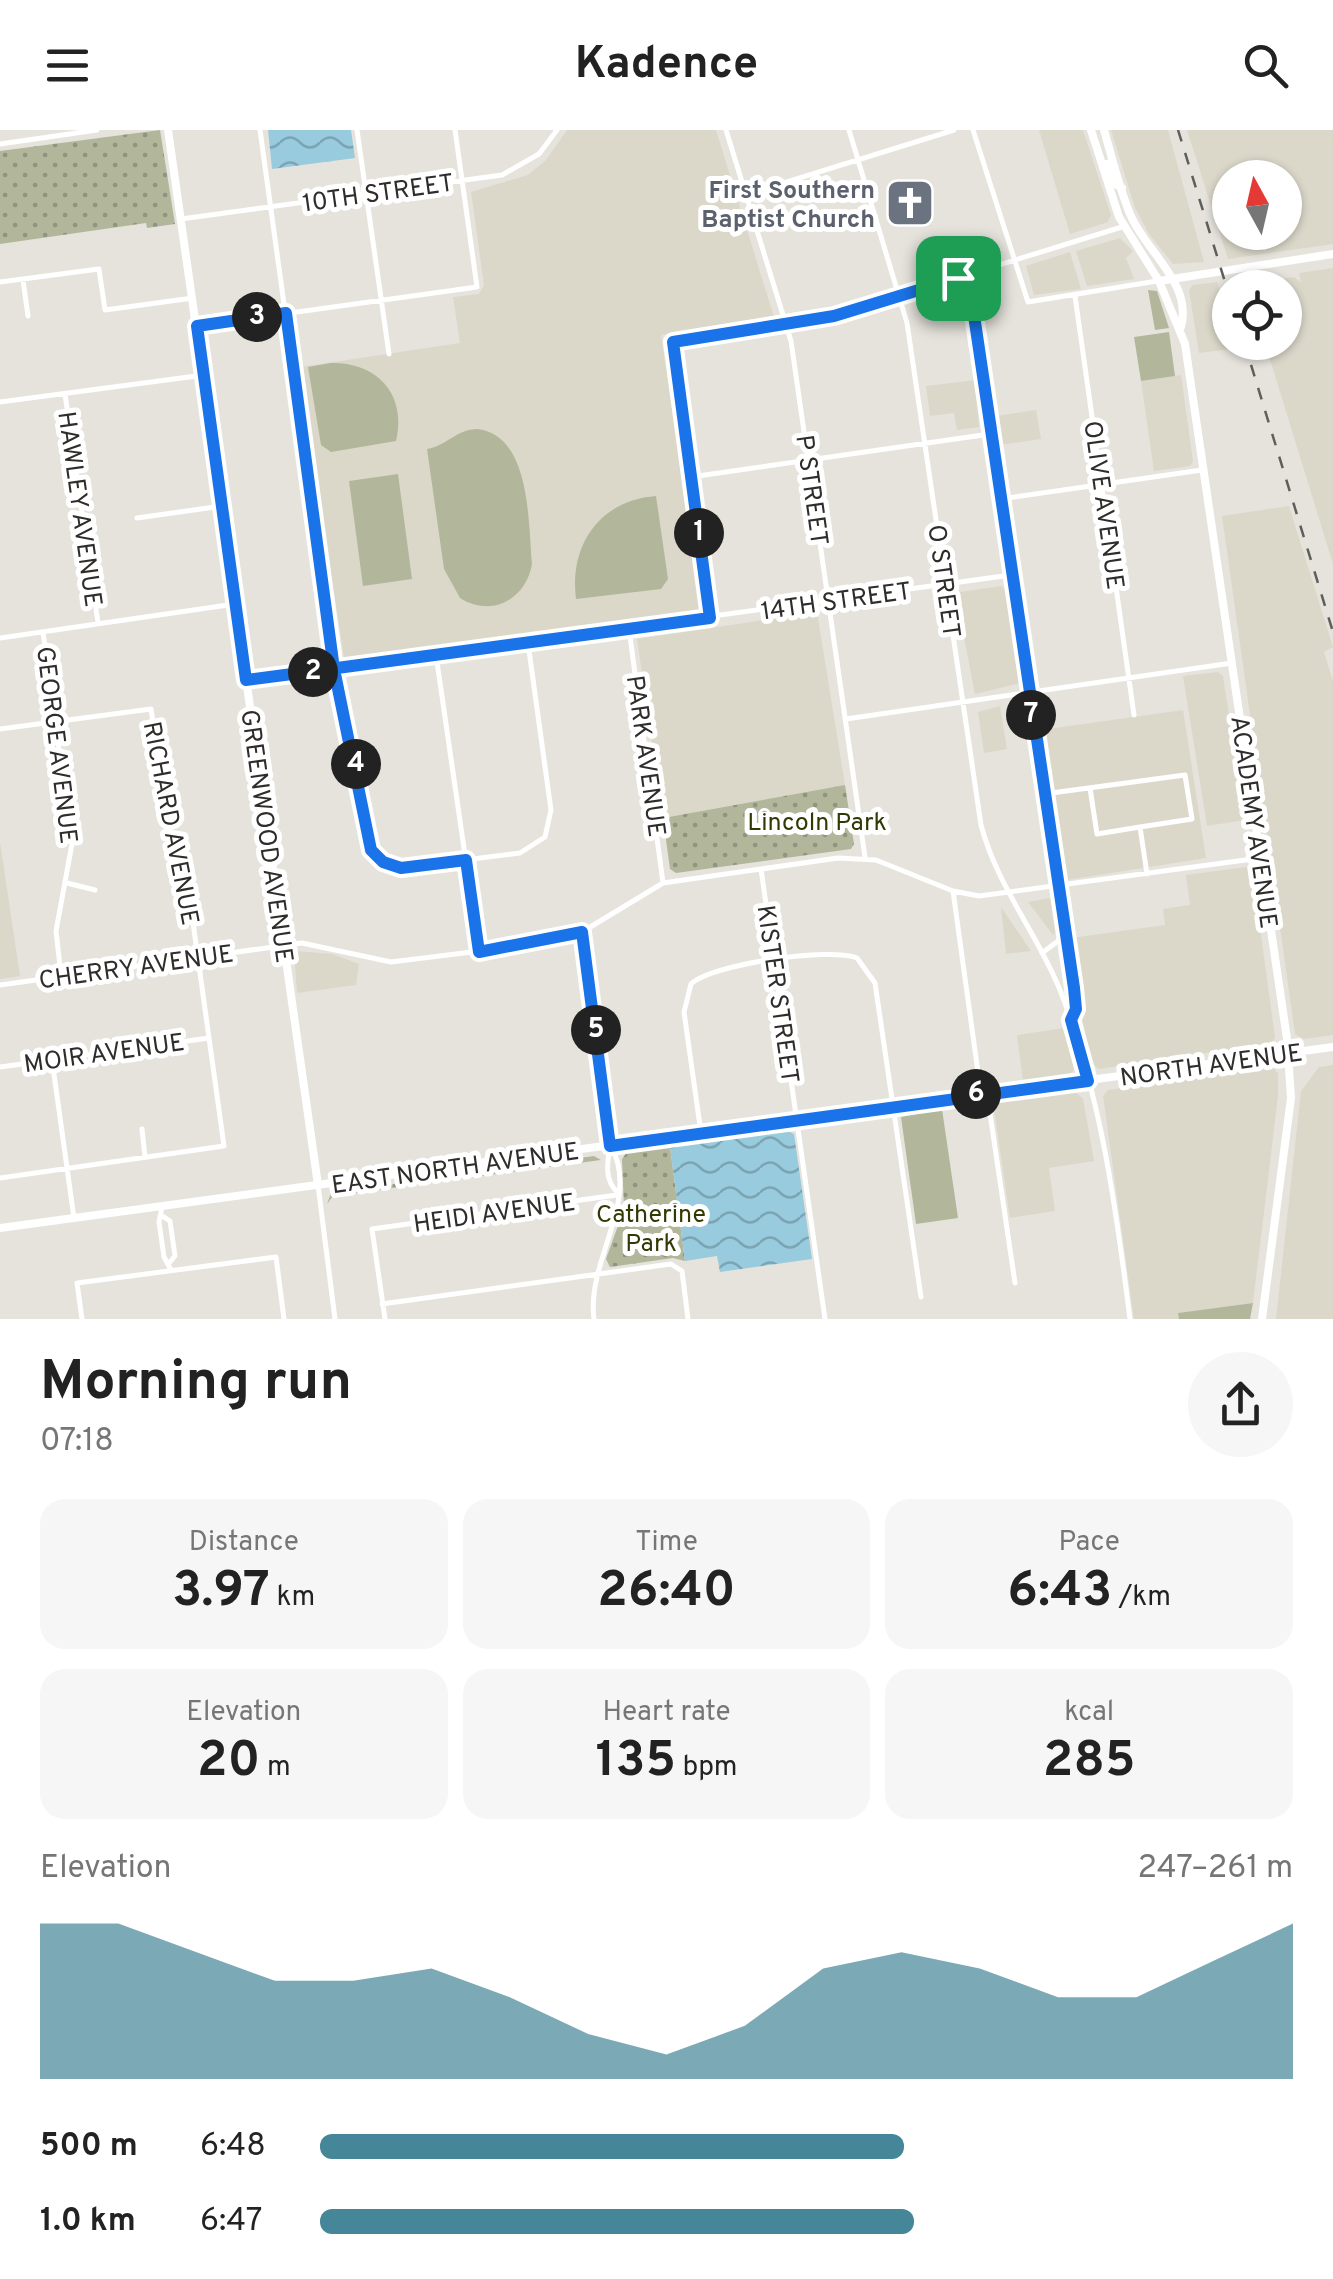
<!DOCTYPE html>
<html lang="en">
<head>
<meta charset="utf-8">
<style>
  body { margin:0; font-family:Overpass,sans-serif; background:#f6f6f6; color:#222; height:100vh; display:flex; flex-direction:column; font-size:38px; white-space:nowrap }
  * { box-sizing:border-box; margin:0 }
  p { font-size:32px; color:#767676 }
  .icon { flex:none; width:55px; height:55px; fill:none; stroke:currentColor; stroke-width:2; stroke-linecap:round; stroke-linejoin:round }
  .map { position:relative; height:1189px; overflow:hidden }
  .details { display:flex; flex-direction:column; background:#fff; flex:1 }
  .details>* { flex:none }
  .needle { width:65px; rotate:352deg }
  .fabs { position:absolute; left:1212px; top:30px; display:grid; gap:20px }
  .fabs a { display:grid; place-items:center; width:90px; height:90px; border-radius:50%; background:#fff; box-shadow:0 2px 8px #0004; font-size:50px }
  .pin { position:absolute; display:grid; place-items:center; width:85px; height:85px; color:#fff; margin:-42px; border-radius:20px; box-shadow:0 5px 15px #0006 }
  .km { position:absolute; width:50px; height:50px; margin:-25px; border-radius:50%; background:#222; color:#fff; font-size:28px; line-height:50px; text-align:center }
  .round { display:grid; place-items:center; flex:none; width:105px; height:105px; border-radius:52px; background:#f6f6f6 }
  .headline { display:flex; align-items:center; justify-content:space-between; height:170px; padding:0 40px }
  h1 { font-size:55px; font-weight:700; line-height:75px }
  .figures { display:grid; grid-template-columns:repeat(3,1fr); gap:15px; height:170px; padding:10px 40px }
  .figures div { display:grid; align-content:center; border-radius:25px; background:#f6f6f6; text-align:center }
  .figures b { font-size:50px; font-weight:700 }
  .figures small { font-size:28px; font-weight:400 }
  .figures p { font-size:28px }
  .chart { height:280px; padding:20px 40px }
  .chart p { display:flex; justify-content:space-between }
  .chart svg { width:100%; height:180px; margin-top:10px; fill:#458698; opacity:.7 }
  ul { padding:0 40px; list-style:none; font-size:32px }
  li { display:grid; grid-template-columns:160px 120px 1fr; align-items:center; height:75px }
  li i { height:25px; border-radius:12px; background:#458698 }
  header { display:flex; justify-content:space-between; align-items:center; height:130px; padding:0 40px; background:#fff; font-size:45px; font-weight:700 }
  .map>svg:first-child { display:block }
</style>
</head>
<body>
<header><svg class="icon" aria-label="menu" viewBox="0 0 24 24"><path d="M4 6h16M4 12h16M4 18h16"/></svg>Kadence<svg class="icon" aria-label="search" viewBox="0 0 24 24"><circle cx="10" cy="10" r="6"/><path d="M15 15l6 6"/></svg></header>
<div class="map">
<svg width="1333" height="1189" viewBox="0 0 1333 1189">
  <defs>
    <pattern id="park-dots" width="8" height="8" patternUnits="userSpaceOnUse" patternTransform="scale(2.5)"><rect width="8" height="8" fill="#b2b79b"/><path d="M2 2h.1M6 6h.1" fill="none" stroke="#91957f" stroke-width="1.8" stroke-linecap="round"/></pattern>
    <pattern id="water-waves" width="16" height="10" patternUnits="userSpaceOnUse" patternTransform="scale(2.5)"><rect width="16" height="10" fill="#98cbde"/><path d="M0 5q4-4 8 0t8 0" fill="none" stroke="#7ca5b4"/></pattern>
  </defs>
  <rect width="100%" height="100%" fill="#e5e3dc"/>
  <path fill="#dbd8ca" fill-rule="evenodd" d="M 567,0 L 716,0 L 774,187 L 661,205 L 701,477 L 698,481 L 344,528 L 300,237 L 460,213 L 453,167 L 479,164 L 484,155 L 471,62 L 528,45 L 546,30 Z
    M 1039,0 L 1083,0 L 1111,85 L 1108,92 L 1070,104 Z
    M 1111,0 L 1168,0 L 1204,132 L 1173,134 L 1149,104 L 1135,78 Z
    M 1187,0 L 1333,0 L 1333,114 L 1228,129 ZM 1230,48 L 1285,48 L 1285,102 L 1230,102 Z
    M 1120,108 L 1133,121 L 1126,128 L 1134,149 L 1087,156 L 1076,121 Z
    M 1070,122 L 1081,159 L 1034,165 L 1026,136 Z
    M 1333,138 L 1333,434 L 1265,213 L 1285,212 L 1285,158 L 1249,157 L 1247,154 L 1294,147 L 1301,152 L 1299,143 Z
    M 1217,152 L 1230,194 L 1230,212 L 1236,213 L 1238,218 L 1199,223 L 1189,160 L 1193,155 Z
    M 1181,245 L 1193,331 L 1190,336 L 1154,341 L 1141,251 Z
    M 975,250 L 979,297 L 957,300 L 954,283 L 930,286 L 926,256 Z
    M 1036,280 L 1041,309 L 1000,315 L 995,286 Z
    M 1289,376 L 1333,517 L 1324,522 L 1333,551 L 1333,905 L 1303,909 L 1295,904 L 1222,386 Z
    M 1001,456 L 1006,459 L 1020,553 L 975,564 L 956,467 L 960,462 Z
    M 817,482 L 845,655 L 663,688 L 637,509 Z
    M 1218,542 L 1223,546 L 1245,690 L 1207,696 L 1183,546 Z
    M 1000,576 L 1007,619 L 984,623 L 978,582 Z
    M 1183,580 L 1206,728 L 1067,750 L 1063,747 L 1041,600 Z
    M 0,712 L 20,846 L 0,849 Z
    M 1246,737 L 1252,740 L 1275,907 L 1272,913 L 1099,939 L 1092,933 L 1081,884 L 1071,808 L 1165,795 L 1163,779 L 1190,775 L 1186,745 Z
    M 1050,768 L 1055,802 L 1053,805 L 1028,772 Z
    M 1001,777 L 1031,821 L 1006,824 Z
    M 294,821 L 332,824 L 359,834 L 356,855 L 297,863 Z
    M 1064,898 L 1074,940 L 1069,945 L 1023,951 L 1017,905 Z
    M 1333,935 L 1333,1189 L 1276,1189 L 1301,961 L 1319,937 Z
    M 1272,937 L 1278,943 L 1278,966 L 1253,1173 L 1179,1183 L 1179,1189 L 1134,1189 L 1103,966 L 1108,960 Z
    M 1074,960 L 1083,969 L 1094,1031 L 1049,1038 L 1055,1081 L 1010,1088 L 993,973 Z"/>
  <path fill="#b2b79b" d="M 1148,160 L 1157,161 L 1169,198 L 1155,200 Z
    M 1169,202 L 1175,246 L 1141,251 L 1134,207 Z
    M 331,233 C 377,232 407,264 396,311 L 331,322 L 321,315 L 308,237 Z
    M 478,299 C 531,306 528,392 532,434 C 526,469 492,488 460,468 L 444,439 L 427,319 C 447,316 456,299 478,299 Z
    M 398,344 L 412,449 L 363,456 L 349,351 Z
    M 656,366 L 668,449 L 661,459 L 576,469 C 569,415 600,370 656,366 Z
    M 942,979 L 958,1088 L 916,1094 L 901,987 Z
    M 1253,1173 L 1250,1189 L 1179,1189 L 1178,1183 Z"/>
  <path fill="url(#park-dots)" d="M 160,0 L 175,94 L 147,98 L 146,93 L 0,114 L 0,21 Z
    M 845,655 L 854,714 L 851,719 L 676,743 L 670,739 L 663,688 Z
    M 670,1017 L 685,1131 L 673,1128 L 610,1137 L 606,1129 L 624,1079 L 622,1029 L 627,1022 Z
    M 594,1026 L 601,1030 L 333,1066 L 327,1074 L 331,1063 Z"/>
  <path fill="url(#water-waves)" d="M 268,0 L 351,0 L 355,28 L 272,39 Z
    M 788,1001 L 794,1004 L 812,1129 L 720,1142 L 717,1126 L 685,1131 L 670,1017 Z"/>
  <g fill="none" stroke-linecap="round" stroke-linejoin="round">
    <path stroke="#fff" stroke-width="5" d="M 260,0 L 341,588 C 344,603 352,617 356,632 C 365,669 352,729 401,738 L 520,723 L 545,707 L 551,680 L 528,513
      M 357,0 L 389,224
      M 726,0 L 791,211 L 865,727
      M 849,0 L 907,193 L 981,695 C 997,756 1037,803 1060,860 C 1101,965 1116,1078 1130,1189
      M 973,0 L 1028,172 L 1157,151
      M 0,14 L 97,0
      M 745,65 L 954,0
      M 181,89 L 502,45 L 539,24 L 557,0
      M 969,145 L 1074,858 L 1072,888
      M 23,150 L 28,186
      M 0,152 L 99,139 L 105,180 L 193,168
      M 1075,166 L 1134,585
      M 197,196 L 477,157 L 455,0
      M 65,264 L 98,493
      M 0,272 L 204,245
      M 691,347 L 990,304
      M 1000,369 L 1202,340
      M 137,388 L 222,376
      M 710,488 L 673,212 L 834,186 L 1125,96
      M 629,499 L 663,753
      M 43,502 L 72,714 L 56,801 L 61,845
      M 0,508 L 235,474
      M 436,525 L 479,822
      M 246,550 L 1011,445
      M 846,589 L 1232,533
      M 0,599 L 151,579 L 170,702 L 191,778 L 224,1016 L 0,1048
      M 1090,658 L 1097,704 L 1140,697
      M 1044,664 L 1185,645 L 1192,689 L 1140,697 L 1147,744
      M 761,739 L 825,1189
      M 67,753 L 95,760
      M 953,761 L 981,964
      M 582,802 L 611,1006 C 610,1025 601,1046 617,1062
      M 1042,823 L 1058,811 L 1063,800
      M 0,855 L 302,813 L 391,832 L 528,815 L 582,802 L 663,753 L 838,728 L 876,730 L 953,761 L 979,766 L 1260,728
      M 52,930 L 74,1088
      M 0,937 L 209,908
      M 987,963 L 1015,1153
      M 142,999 L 145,1027
      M 701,1003 L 684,882 L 691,854 C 712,834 830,817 857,828 L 875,853 L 921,1167
      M 318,1055 L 335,1189
      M 162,1077 L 159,1092 L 164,1127 L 171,1140
      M 164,1087 L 170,1091 L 175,1126 L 170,1132
      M 382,1174 L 671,1134 L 682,1141 L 688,1189
      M 82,1189 L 77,1153 L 276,1127 L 284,1189
      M 385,1189 L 372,1099 L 617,1065
      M 594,1189 C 586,1131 641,1070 611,1016"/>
    <path stroke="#fff" stroke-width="8" d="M 168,0 L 318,1055
      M 1159,151 L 1333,124
      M 0,1098 L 1333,917"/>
    <path stroke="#fff" stroke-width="8" d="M 1091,0 L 1119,87 L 1159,151 L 1185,214 L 1287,909 L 1291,968 L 1262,1189
      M 1104,0 C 1112,28 1119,57 1130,84 C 1145,121 1193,153 1181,197
      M 1107,34 L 1114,53 L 1122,58"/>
    <path stroke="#605e5b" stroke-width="2.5" stroke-dasharray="12 12" stroke-linecap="butt" d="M 1178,0 L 1230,168
      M 1244,212 L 1333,502"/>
  </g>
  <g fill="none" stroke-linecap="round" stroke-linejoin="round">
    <g stroke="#fff" stroke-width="20">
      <path id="route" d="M 958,148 L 834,186 L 673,212 L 710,488 C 556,509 401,530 246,550 L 197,196 L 286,183 L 334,539 L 371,720 L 383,732 L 401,738 L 466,730 L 479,822 L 582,802 L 610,1016 L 1088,951 L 1071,890 L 1076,879 L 1074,858 L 968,145 L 958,148"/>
    </g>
    <use href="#route" stroke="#1a73e8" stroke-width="12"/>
  </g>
  <defs>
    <g id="church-square" transform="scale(2.5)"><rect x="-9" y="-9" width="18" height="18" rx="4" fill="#6b7280" stroke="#fff"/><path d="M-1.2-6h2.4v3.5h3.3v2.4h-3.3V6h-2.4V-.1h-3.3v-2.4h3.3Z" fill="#fff"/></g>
  </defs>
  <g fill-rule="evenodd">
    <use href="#church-square" x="910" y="73"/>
  </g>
  <g text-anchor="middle" stroke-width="10" stroke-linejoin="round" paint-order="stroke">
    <g font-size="25" font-weight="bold" fill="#5b616d" stroke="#fff" text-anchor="end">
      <text x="875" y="68">First Southern<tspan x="875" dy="29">Baptist Church</tspan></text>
    </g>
    <g font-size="25" fill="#2e2d2b" stroke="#fff">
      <text transform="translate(378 62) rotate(-8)" y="9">10TH STREET</text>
      <text transform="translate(813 360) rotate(82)" y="9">P STREET</text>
      <text transform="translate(1105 375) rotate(82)" y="9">OLIVE AVENUE</text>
      <text transform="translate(81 379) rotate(82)" y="9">HAWLEY AVENUE</text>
      <text transform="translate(945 451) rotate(82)" y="9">O STREET</text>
      <text transform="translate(836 470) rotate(-8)" y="9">14TH STREET</text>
      <text transform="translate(58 615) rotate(83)" y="9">GEORGE AVENUE</text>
      <text transform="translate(647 626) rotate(82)" y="9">PARK AVENUE</text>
      <text transform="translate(1255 692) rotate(82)" y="9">ACADEMY AVENUE</text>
      <text transform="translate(172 693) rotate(79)" y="9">RICHARD AVENUE</text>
      <text transform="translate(268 706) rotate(82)" y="9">GREENWOOD AVENUE</text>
      <text transform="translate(136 836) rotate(-8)" y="9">CHERRY AVENUE</text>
      <text transform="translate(779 864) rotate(82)" y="9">KISTER STREET</text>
      <text transform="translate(104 922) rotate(-8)" y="9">MOIR AVENUE</text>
      <text transform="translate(1211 934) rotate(-8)" y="9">NORTH AVENUE</text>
      <text transform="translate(455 1037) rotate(-8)" y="9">EAST NORTH AVENUE</text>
      <text transform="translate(494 1082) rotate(-8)" y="9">HEIDI AVENUE</text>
    </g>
    <g font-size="25" fill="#333904" stroke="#fff">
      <text x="817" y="700">Lincoln Park</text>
      <text x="651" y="1092">Catherine<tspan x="651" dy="29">Park</tspan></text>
    </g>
  </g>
</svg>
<div class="fabs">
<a><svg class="needle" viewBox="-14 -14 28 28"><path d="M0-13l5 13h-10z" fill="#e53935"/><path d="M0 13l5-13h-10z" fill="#767676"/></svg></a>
<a><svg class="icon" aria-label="locate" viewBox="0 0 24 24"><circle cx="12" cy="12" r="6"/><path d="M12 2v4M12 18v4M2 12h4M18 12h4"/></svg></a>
</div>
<div class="pin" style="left:958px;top:148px;background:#1e9e55"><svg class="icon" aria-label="arrive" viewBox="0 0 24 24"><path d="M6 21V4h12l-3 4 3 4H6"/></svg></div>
<b class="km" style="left:699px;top:403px">1</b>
<b class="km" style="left:313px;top:542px">2</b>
<b class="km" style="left:257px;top:187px">3</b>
<b class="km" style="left:356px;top:634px">4</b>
<b class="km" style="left:596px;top:900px">5</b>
<b class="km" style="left:976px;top:964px">6</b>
<b class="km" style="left:1031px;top:585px">7</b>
</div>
<section class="details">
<div class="headline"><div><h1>Morning run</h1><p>07:18</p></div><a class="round"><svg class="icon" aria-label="share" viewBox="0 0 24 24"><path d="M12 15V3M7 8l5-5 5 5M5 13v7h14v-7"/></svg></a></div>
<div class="figures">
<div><p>Distance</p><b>3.97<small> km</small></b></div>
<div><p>Time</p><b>26:40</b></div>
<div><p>Pace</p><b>6:43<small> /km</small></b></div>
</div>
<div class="figures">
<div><p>Elevation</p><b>20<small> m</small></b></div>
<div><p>Heart rate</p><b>135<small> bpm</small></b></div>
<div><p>kcal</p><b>285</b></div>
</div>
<div class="chart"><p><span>Elevation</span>247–261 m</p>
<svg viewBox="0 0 160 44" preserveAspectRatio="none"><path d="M0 44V6L10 6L20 13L30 20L40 20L50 17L60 24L70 33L80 38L90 31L100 17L110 13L120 17L130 24L140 24L150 15L160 6V44z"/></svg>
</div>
<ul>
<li><b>500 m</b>6:48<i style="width:60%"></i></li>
<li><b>1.0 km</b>6:47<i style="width:61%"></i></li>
</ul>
</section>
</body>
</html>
